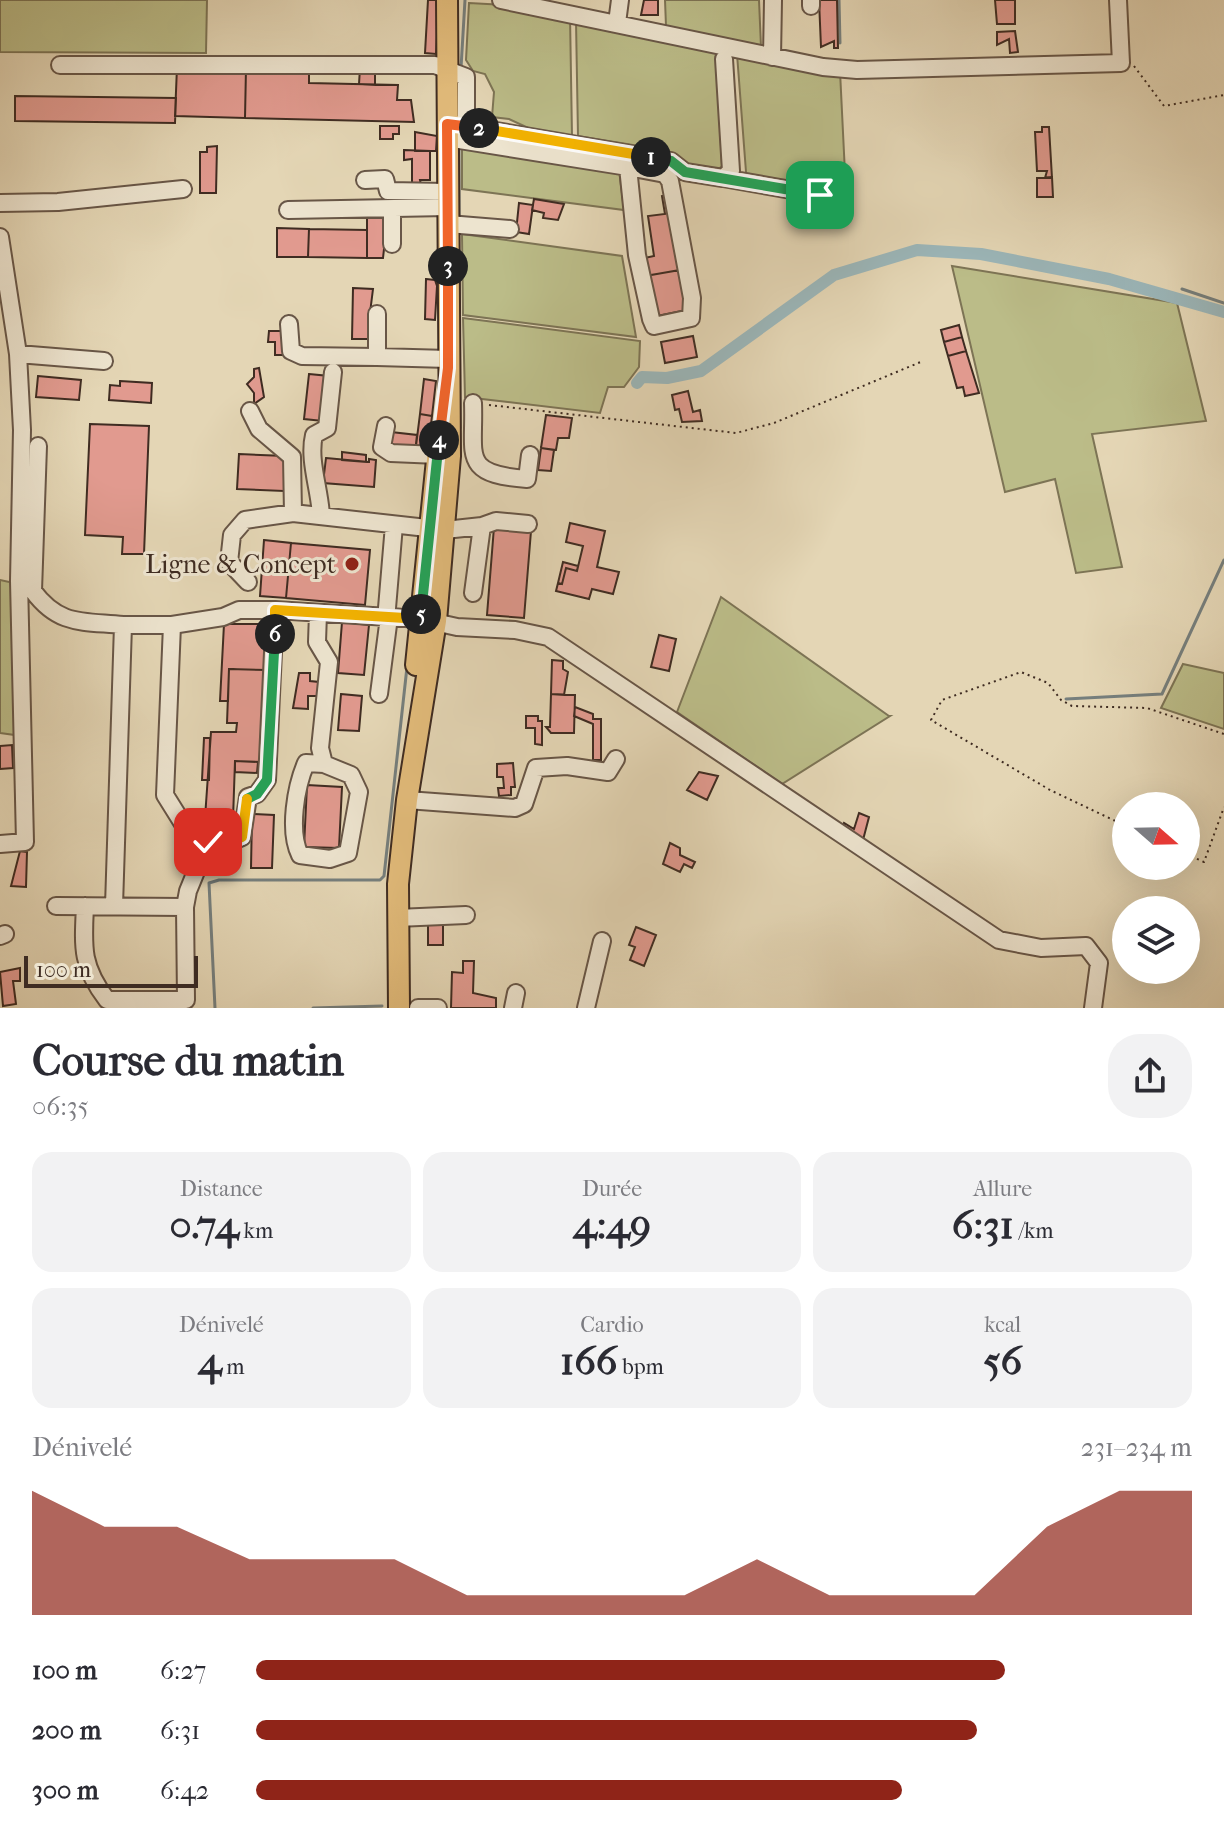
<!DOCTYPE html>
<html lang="fr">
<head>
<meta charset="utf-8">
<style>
  body { margin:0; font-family:"IM FELL French Canon",serif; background:#f2f2f3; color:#2b2b33; height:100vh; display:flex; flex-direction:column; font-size:30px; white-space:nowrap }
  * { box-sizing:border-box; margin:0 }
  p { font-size:26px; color:#7c7c81 }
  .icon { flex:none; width:44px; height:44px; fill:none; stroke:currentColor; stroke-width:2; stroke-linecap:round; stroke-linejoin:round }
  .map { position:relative; height:1008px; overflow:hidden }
  .panel { display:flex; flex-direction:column; background:#fff; flex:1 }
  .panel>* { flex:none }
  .needle { width:52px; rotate:110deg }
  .buttons { position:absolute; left:1112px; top:792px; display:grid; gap:16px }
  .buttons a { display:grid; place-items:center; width:88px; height:88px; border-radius:50%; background:#fff; box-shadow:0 8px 32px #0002; font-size:40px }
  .scale { position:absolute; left:24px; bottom:20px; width:174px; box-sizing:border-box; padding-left:8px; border:4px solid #3f2c22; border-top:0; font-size:22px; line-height:28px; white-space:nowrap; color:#3f2c22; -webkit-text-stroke:6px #ede4cf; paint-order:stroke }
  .pin { position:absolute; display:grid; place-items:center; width:68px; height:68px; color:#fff; margin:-34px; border-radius:16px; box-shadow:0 4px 12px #0006 }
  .km { position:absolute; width:40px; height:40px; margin:-20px; border-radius:50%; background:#222; color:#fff; font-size:22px; line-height:40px; text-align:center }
  .round { display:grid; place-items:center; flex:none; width:84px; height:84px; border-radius:32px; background:#f2f2f3 }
  .headline { display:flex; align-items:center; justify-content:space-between; height:136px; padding:0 32px }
  h1 { font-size:44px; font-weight:700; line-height:60px }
  .metrics { display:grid; grid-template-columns:repeat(3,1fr); gap:12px; height:136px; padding:8px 32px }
  .metrics div { display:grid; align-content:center; border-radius:20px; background:#f2f2f3; text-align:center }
  .metrics b { font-size:40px; font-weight:700 }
  .metrics small { font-size:22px; font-weight:400 }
  .metrics p { font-size:22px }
  .chart { height:224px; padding:16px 32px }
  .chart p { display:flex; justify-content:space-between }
  .chart svg { width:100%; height:144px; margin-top:8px; fill:#8f2418; opacity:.7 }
  ul { padding:0 32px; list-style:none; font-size:26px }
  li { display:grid; grid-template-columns:128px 96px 1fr; align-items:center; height:60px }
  li i { height:20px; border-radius:10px; background:#8f2418 }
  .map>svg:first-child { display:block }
</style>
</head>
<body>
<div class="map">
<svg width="1224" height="1008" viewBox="0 0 1224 1008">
  <rect width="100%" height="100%" fill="#e4d6b5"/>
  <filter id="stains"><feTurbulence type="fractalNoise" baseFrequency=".0025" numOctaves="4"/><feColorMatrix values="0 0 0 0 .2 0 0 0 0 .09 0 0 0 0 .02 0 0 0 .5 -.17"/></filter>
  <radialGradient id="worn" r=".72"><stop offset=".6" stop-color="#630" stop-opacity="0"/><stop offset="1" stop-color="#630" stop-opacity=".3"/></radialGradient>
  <path fill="#bbbc88" stroke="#7d7455" stroke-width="2" d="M 0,0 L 207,0 L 206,53 L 0,52 Z
    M 665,0 L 759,0 L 761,47 L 666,26 Z
    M 469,3 L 524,6 L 570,16 L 572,136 L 539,133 L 509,119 L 492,117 L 494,92 L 485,74 L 473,71 L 466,60 Z
    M 576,21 L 716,51 L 722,166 L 718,170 L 698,169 L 663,150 L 578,136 Z
    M 737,54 L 840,71 L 846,194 L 818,197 L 747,185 Z
    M 462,148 L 619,170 L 624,210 L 462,189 Z
    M 462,234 L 622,256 L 636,337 L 463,315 Z
    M 952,266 L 1177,303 L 1206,421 L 1092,434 L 1122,567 L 1076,573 L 1055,479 L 1005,492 Z
    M 463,318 L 640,341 L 639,367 L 624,387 L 608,387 L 600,413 L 465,397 Z
    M 0,580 L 14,583 L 15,735 L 0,733 Z
    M 721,597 L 889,716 L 890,716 L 782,784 L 677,712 Z
    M 1183,664 L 1224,673 L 1224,729 L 1161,708 Z"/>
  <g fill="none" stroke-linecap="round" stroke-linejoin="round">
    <path stroke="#767f7d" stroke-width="3" d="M 839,0 L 840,43
      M 461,68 L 465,0
      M 459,148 L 459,220
      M 824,200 L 840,200
      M 459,268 L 460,428
      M 1182,289 L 1224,303
      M 1066,699 L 1162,694 L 1224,560
      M 215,1008 L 209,883 L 219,880 L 380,880 L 384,876 L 407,667
      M 313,1008 L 382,1006"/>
    <path stroke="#9bb6b9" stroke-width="12" d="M 637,383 L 642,377 L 667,378 L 701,371 L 834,275 L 917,250 L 981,254 L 1109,279 L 1224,312"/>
  </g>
  <path fill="#e19a8f" stroke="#3f2c22" stroke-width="2" d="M 428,0 L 439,0 L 436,54 L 425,53 Z
    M 644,0 L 658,0 L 658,15 L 641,15 Z
    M 819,0 L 837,0 L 838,48 L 834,48 L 834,41 L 821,47 Z
    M 995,0 L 1015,0 L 1015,24 L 997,24 Z
    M 1015,31 L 1018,52 L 1010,53 L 1009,39 L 997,45 L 997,32 Z
    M 177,67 L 246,68 L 245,118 L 175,116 Z
    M 246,68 L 309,70 L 309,83 L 398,85 L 397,100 L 411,100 L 414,122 L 245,118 Z
    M 360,68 L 375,68 L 375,85 L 359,84 Z
    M 15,96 L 176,98 L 175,123 L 15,121 Z
    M 380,126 L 399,126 L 399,134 L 393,134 L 393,139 L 380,139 Z
    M 1042,127 L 1049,127 L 1052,178 L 1045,178 L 1047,171 L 1037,171 L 1035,132 L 1042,132 Z
    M 415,132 L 437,136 L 436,151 L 415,151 Z
    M 217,146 L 216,193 L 200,193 L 200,152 L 207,152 L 207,147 Z
    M 404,150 L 430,151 L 430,180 L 420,180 L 421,185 L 412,186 L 412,159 L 404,160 Z
    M 1052,177 L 1053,197 L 1037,197 L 1037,178 Z
    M 669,195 L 680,270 L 645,276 L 640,259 L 654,256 L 648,216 L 665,214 L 662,196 Z
    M 534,199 L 564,204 L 558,220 L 543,218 L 544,213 L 532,210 Z
    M 519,203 L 533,205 L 529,234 L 516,232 Z
    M 367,213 L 383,213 L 383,222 L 387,222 L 383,258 L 367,258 Z
    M 277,228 L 309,229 L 308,257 L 277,257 Z
    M 309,229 L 367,230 L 367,258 L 308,257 Z
    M 680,270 L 687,310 L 652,317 L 645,276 Z
    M 426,279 L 435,280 L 437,286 L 435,320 L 425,319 Z
    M 353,288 L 373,289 L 369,321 L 372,339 L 352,339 Z
    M 959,325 L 962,337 L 944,342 L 941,330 Z
    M 269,331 L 285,331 L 285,355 L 275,355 L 275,342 L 268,342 Z
    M 693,336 L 697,357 L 665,363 L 661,342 Z
    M 962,337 L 966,351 L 948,356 L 944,342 Z
    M 966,351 L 979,393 L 965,396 L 963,387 L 957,388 L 948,356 Z
    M 259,368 L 264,397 L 254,404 L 254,393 L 247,384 L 254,377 L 254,369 Z
    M 309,374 L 329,376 L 323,421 L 304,419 Z
    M 38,376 L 81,380 L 79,400 L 36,397 Z
    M 424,379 L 436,381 L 432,416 L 420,414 Z
    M 120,381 L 152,383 L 151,403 L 109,400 L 110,385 L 120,386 Z
    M 688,391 L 693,412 L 700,410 L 702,421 L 682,422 L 679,409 L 675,410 L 672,395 Z
    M 420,414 L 432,416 L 428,448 L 416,446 Z
    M 546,415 L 572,418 L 569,438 L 558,438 L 556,450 L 541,448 Z
    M 90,424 L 149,426 L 144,554 L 122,554 L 123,537 L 85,535 Z
    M 391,432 L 417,435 L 415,452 L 389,449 Z
    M 541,448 L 554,450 L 551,471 L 538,470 Z
    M 342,452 L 366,455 L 366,462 L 342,460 Z
    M 239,454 L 285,456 L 284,491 L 237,489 Z
    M 326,458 L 369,462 L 369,459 L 376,460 L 374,487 L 323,483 Z
    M 570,523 L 605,531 L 597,567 L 619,572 L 613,594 L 592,589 L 589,599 L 556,591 L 558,583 L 562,584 L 566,568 L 577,571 L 583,546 L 566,542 Z
    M 494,527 L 531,531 L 524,618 L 487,615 Z
    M 264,540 L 291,543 L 286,598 L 260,596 Z
    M 291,543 L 370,550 L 365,605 L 286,598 Z
    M 563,562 L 578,566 L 577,571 L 566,568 L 562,584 L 558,583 Z
    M 342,622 L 369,625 L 364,675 L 338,673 Z
    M 224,624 L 269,624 L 267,670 L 229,669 L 228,701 L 220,701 Z
    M 659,635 L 676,639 L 669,671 L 651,667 Z
    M 552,660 L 563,661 L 563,669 L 568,672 L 564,695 L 551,694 Z
    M 229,669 L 267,670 L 263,762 L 235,761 L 233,819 L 205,818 L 211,732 L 236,732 L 237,723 L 227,723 Z
    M 299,673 L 310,673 L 310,681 L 319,682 L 319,696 L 308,696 L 308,709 L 293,708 Z
    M 341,694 L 362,696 L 359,731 L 338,730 Z
    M 551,694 L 575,695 L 574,733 L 551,733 L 546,727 L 550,727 Z
    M 575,707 L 593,714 L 593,719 L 601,719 L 601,760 L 593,760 L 593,724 L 574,716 Z
    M 526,716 L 538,716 L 538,721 L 542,721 L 542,745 L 535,744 L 535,728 L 526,728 Z
    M 204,738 L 210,738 L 209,780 L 202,780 Z
    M 12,745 L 13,768 L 0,769 L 0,746 Z
    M 235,761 L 258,762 L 257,773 L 235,772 Z
    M 513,763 L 515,787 L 511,787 L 511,795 L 499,796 L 498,788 L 504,788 L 503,777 L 497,777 L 497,764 Z
    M 699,772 L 718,776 L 707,800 L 687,790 Z
    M 307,785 L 342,787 L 339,848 L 304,847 Z
    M 859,813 L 869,817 L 863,840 L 842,827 L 844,823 L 854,829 Z
    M 252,814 L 274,815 L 272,868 L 251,868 Z
    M 670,843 L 680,848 L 680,855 L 695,862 L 692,868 L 684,864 L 680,872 L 663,864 Z
    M 20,851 L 27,852 L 26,887 L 11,886 Z
    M 443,918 L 443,945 L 428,945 L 428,921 Z
    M 636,927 L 656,935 L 644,966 L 630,960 L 635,947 L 629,945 Z
    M 463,961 L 474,961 L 473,993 L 496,998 L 496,1008 L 451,1008 L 452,972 L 463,973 Z
    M 20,968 L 20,981 L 13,981 L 16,1004 L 3,1006 L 0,972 Z"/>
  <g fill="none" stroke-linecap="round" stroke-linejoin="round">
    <g stroke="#685647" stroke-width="20">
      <path id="minor" d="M 501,0 L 823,67 L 857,70 L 1121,63 L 1118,0
        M 811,0 L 811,6
        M 617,23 L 620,0
        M 772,57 L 773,0
        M 60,65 L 435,65 L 466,77 L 466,126
        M 455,124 L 671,161 L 685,172 L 723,178 L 731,171 L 724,59
        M 447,138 L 628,167 L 637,255 L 651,319 L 654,326 L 691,318 L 692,298 L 670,181 L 665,174 L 628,167
        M 723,178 L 820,195 L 839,181
        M 365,180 L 385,179 L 388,191 L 447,192
        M 0,203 L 58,202 L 183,189
        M 288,210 L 447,207
        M 448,224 L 510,229
        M 0,237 L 18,354 L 22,430 L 19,581 L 25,842 L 0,844
        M 392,244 L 392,209
        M 377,314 L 377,357 L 448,359
        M 289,324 L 291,351 L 302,356 L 377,357
        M 18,354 L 104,361
        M 473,403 C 475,456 460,474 527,479 L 530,455
        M 250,411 L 259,429 L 292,457 L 293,513
        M 386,426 L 382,447 L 391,453 L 438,455
        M 38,446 L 33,591 C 59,626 82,621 123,625
        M 321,516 C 320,490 308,460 314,435 L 327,428 L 333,372
        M 482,526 L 496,521 L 528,524
        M 248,582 L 229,562 L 232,535 L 245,520 L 293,513 L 445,530 L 482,526 L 473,593
        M 387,608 L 394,525
        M 275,610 L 267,780 L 257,794 L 248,797 L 242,837 L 219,847 L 190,835 L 165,795 L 172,625 L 223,617 L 239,610 L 275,610 L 421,619 L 457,627 L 515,630 L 548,637 L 999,940 L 1041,948 L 1086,946 L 1099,963 L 1093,1008
        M 318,613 L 317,642 L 329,662 L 320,748 L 324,764 L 351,775 L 359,792 L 348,853 L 330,859 L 300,855 C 288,831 296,786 306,763 L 324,764
        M 379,694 L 389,617
        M 407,800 L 515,808 L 524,804 L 536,768 L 567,766 L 608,772 L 616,759
        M 56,906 L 185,907 L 186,1000 L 107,1000 C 81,966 83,947 85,906
        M 114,906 L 123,625 L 172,625
        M 185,907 L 188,891 L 208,842
        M 397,918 L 466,915
        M 0,936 L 5,934
        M 418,1008 L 438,1008
        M 513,1008 L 516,993
        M 586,1008 L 602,941"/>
    </g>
    <g stroke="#3f2c22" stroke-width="24">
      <path id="major" d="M 416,665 L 438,450
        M 399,1008 L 398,884 L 407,800 L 436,621 L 450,456 L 447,0"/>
    </g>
    <path stroke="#3f2c22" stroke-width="2" stroke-dasharray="2 4" stroke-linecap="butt" d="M 1134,66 L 1164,106 L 1224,95
      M 489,405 L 736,433 L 774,423 L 923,361
      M 1126,826 L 1050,790 L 931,720 L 942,700 L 1021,672 L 1048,683 L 1061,700 L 1072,706 L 1147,708 L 1224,734
      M 1186,854 L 1204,862 L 1224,807"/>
    <use href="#minor" stroke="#ede4cf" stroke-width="16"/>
    <use href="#major" stroke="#e2bb7a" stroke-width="20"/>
  </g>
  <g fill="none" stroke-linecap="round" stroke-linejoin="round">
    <g stroke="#fff" stroke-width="16">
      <path id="split-1" d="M 651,157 L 671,161 L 685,172 L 820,195"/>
    </g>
    <g stroke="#fff" stroke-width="16">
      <path id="split-2" d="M 479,128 L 651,157"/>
    </g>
    <g stroke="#fff" stroke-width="16">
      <path id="split-3" d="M 448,266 L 447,124 L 479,128"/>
    </g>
    <g stroke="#fff" stroke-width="16">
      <path id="split-4" d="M 439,440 L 448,368 L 448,266"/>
    </g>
    <g stroke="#fff" stroke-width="16">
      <path id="split-5" d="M 421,614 L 439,440"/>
    </g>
    <g stroke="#fff" stroke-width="16">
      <path id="split-6" d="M 275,634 L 275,610 L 421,619 L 421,614"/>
    </g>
    <g stroke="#fff" stroke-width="16">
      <path id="split-7" d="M 247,799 L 257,794 L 267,780 L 275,634"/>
    </g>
    <g stroke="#fff" stroke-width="16">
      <path id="split-8" d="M 208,842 L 219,847 L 242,837 L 247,799"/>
    </g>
    <use href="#split-1" stroke="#22a559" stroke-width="10"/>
    <use href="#split-2" stroke="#f5b400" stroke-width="10"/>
    <use href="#split-3" stroke="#f0652b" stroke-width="10"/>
    <use href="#split-4" stroke="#f0652b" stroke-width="10"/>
    <use href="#split-5" stroke="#22a559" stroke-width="10"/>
    <use href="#split-6" stroke="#f5b400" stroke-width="10"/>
    <use href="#split-7" stroke="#22a559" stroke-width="10"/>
    <use href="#split-8" stroke="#f5b400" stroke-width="10"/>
  </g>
  <circle fill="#8f2418" stroke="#ede4cf" stroke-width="3" cx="352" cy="564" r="8"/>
  <g text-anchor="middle" stroke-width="6" stroke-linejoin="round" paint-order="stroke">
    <g font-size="26" fill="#3f2c22" stroke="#ede4cf" text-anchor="end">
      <text x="336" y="573">Ligne &amp; Concept</text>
    </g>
  </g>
  <rect width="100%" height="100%" filter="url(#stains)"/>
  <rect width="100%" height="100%" fill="url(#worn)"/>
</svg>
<div class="buttons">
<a><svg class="needle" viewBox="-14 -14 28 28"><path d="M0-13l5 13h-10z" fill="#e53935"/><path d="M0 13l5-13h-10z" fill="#7c7c81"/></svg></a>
<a><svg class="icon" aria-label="layers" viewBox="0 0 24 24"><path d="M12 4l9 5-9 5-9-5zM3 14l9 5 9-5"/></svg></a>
</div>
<div class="scale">100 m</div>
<div class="pin" style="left:820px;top:195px;background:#1e9e55"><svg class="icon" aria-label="arrive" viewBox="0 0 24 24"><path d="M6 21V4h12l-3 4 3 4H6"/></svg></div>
<div class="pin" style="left:208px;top:842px;background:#d93025"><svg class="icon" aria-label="check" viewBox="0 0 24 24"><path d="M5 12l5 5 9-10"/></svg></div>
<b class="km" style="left:651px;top:157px">1</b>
<b class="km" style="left:479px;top:128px">2</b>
<b class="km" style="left:448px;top:266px">3</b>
<b class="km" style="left:439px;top:440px">4</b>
<b class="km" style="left:421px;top:614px">5</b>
<b class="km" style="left:275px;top:634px">6</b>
</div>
<section class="panel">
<div class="headline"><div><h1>Course du matin</h1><p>06:35</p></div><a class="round"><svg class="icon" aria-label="share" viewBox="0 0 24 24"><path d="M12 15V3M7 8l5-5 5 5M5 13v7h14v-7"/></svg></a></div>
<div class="metrics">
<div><p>Distance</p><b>0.74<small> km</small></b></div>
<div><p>Durée</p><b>4:49</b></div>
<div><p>Allure</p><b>6:31<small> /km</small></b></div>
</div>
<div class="metrics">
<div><p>Dénivelé</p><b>4<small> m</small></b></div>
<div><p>Cardio</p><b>166<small> bpm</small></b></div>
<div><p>kcal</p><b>56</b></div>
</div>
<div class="chart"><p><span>Dénivelé</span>231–234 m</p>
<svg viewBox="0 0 160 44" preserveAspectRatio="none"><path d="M0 44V6L10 17L20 17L30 27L40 27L50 27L60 38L70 38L80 38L90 38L100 27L110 38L120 38L130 38L140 17L150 6L160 6V44z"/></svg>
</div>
<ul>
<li><b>100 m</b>6:27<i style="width:80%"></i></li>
<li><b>200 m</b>6:31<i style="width:77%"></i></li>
<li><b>300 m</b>6:42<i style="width:69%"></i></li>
</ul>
</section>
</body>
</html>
